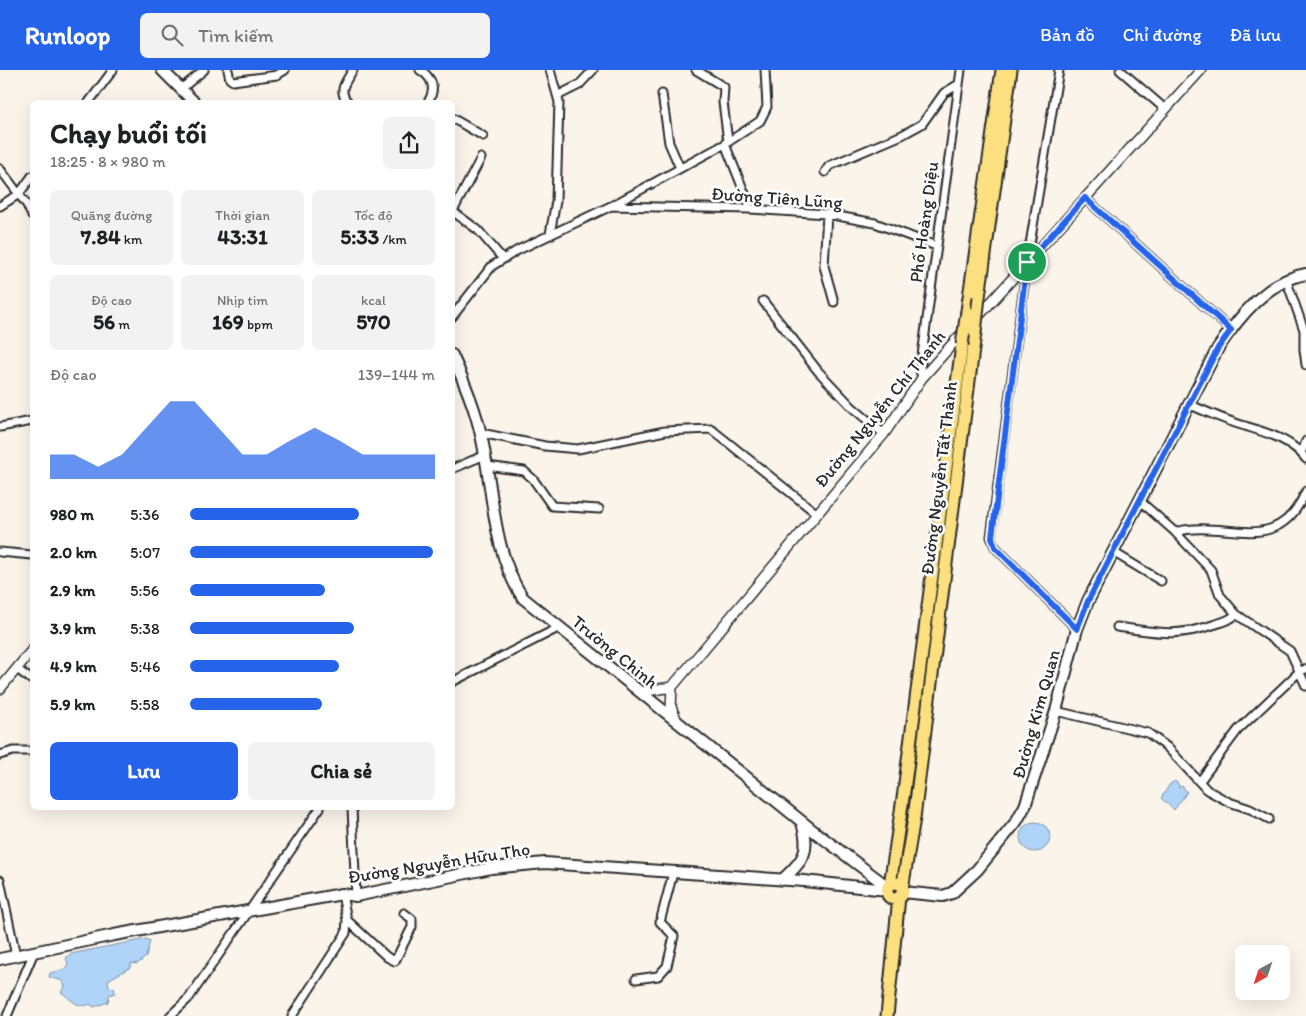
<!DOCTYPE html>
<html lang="vi">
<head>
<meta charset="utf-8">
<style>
  body { margin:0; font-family:Itim,sans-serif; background:#f2f2f2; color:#202124; height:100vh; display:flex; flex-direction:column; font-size:19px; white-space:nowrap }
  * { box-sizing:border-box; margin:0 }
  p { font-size:16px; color:#757577 }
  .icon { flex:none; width:28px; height:28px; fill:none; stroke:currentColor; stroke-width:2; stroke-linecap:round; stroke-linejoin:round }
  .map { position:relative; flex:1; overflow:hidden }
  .side { position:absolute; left:30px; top:30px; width:425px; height:710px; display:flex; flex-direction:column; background:#fff; border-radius:8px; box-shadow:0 5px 20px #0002 }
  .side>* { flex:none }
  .needle { width:32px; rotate:220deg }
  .fabs { position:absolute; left:1235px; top:875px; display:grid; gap:10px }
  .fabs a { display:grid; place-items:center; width:55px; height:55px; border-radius:8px; background:#fff; box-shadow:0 5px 20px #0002; font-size:25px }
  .pin { position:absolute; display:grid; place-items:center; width:42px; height:42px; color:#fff; margin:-21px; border:2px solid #fff; border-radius:50%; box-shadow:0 1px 5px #0007 }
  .round { display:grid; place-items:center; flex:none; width:52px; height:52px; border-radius:8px; background:#f2f2f2 }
  .summary { display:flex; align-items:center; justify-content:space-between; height:85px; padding:0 20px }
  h1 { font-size:28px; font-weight:800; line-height:38px }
  .figures { display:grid; grid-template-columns:repeat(3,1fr); gap:8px; height:85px; padding:5px 20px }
  .figures div { display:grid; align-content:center; border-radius:8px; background:#f2f2f2; text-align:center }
  .figures b { font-size:21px; font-weight:800 }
  .figures small { font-size:14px; font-weight:400 }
  .figures p { font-size:14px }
  .chart { height:140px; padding:10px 20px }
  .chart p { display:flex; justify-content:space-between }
  .chart svg { width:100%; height:90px; margin-top:5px; fill:#2563eb; opacity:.7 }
  .cta { display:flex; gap:10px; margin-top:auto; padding:10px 20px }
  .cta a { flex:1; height:58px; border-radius:8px; background:#2563eb; color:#fff; font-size:20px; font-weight:800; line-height:58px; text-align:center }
  .cta a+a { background:#f2f2f2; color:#202124 }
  ul { padding:0 20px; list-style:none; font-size:16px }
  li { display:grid; grid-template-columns:80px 60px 1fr; align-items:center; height:38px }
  li i { height:12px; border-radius:6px; background:#2563eb }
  header { display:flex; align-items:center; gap:30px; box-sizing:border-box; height:70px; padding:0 25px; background:#2563eb; color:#fff }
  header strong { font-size:24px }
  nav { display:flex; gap:28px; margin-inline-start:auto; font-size:18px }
  .search { width:350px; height:45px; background:#f2f2f2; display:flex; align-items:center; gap:12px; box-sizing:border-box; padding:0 18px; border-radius:8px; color:#757577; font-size:19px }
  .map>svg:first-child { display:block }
</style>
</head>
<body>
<header>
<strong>Runloop</strong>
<div class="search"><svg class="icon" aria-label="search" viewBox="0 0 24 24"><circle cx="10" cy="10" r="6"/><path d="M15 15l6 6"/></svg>Tìm kiếm</div>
<nav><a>Bản đồ</a><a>Chỉ đường</a><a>Đã lưu</a></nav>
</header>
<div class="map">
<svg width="1306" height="946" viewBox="0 0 1306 946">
  <rect width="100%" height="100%" fill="#fbf4eb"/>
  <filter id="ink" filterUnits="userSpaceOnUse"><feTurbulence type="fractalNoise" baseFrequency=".02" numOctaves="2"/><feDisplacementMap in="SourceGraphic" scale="10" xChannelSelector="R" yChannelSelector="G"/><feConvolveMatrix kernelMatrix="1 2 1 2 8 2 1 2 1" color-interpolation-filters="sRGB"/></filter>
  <g filter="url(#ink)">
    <path fill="#afd4f8" stroke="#7a90a6" d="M 1175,711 L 1179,715 L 1179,718 L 1182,716 L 1187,722 L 1174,740 L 1161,728 L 1170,714 Z
      M1020 767a15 15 0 1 1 30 0a15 15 0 1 1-30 0Z
      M 146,869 L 150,871 L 146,887 L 137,894 L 131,893 L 131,897 L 108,910 L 109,917 L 114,918 L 115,923 L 109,925 L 108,932 L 94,937 L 90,934 C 78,940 70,928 61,922 L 65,917 L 63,911 L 49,907 L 50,903 L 65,899 L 68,893 L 66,888 L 70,884 Z"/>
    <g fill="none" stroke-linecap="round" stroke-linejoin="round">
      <g stroke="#2b2b2b" stroke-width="11">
        <path id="minor" d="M 228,0 L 230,9 L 233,11 L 277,5 L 285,0
          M 420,0 C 433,8 436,19 428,32
          M 696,0 L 724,17 L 723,32 L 728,72
          M 1059,0 L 1027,192 L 991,467 L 995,477 L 1077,559
          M 1120,0 L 1165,39
          M 181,19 L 204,0
          M 662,24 L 669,73 L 680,98
          M 559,25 L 579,15 L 593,0
          M 89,32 L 113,0
          M 348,32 C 337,21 346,11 353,0
          M 452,48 L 483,66
          M 725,74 L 751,139
          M 0,99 L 27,135 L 32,146
          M 825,102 L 829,96 L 902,65 L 922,54 L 944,23 L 959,14
          M 1085,128 L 1231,260
          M 0,136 L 19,124 L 32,106
          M 612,136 L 750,139 L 827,144 L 875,153 L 936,176
          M 452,141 L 478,160 L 503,189
          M 453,141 L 481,88
          M 827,144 L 824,196 L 834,232
          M 550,164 L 556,131 L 559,32 L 550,0
          M 1286,209 L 1304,260 L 1304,280 L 1306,295
          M 763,231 L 818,301 L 852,337 L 884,364
          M 452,247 L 492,196 L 518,180 L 611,136 L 725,74 L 760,51 L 767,37 L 765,0
          M 922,308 L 920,300 L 961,0
          M 1190,335 C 1208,342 1226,351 1245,356 C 1267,363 1291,369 1306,389
          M 0,357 L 32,351
          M 481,363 L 545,376 L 578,379 L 665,361 L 711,359 L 816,443
          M 1301,383 L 1306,371
          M 487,396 L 524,401 L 533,409 L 552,436 L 599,439
          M 452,399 L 485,385
          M 1140,431 L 1175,462 L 1211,500 L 1220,525 L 1236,544 L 1290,581 L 1306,616
          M 1175,462 C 1227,448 1277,489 1306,421
          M 0,482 L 32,485
          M 1113,482 L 1161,511
          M 1117,557 C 1157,562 1176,568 1216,554 C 1223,552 1231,550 1236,544
          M 17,599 L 32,610
          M 452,612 L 558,558
          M 1056,641 L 1148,663 L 1167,677 L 1207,720 L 1229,732 L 1250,739 L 1269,749
          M 0,685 L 13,681 L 32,681
          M 1200,711 L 1238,660 L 1300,601 L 1306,599
          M 352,738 L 356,826
          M 0,810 L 16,886
          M 347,850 L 387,887 L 395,891 L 412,857 L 412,849 L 404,843
          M 636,909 L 658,906 L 667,896 L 674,866 L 660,852 L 673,803
          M 7,946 L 34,882
          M 170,946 L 189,928 L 320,738
          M 292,946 L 346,863 L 347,850 L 342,824"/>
      </g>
      <g stroke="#2b2b2b" stroke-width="12">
        <path id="tertiary" d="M 975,250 L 1201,0
          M 672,617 L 671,637 L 677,651
          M 0,619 L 32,580
          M 640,622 L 672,617 L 884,364 L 922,308 L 964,261"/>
      </g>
      <g stroke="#2b2b2b" stroke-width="14">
        <path id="secondary" d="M 162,0 L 194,32
          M 452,285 C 464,311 475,337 481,365 C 493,416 492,483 523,528 L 811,759 L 888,817
          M 782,810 C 803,791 811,782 802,753
          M 902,822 L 943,826 L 952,823 L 977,800 L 1016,752 L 1025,736 L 1056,641 L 1077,559 L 1088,531 L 1218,278 C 1239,247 1268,210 1306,204
          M 0,889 L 114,865 L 342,824 L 356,826 L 491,798 L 545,793 L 804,811 L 887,820"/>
      </g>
      <g stroke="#2b2b2b" stroke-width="15">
        <path id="trunk" d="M 979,227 L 1011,0
          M 967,241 L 1002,0
          M887 821a8 8 0 1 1 16 0a8 8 0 1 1-16 0Z
          M 890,815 L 904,721 L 962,275
          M 902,819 L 914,748 L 975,263
          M 887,946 L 899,827"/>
      </g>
      <use href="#minor" stroke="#fff" stroke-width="7"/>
      <use href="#tertiary" stroke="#fff" stroke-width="9"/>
      <use href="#secondary" stroke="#fff" stroke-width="10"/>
      <use href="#trunk" stroke="#fce080" stroke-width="11"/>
      <g stroke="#2b2b2b" stroke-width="15" stroke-linecap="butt">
        <path id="trunk-bridge" d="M 975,263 L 979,227
          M 962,275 L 967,241"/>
      </g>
      <use href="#trunk-bridge" stroke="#fce080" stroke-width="11"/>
    </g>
  </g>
  <g fill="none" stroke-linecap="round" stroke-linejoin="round" filter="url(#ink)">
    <g stroke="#fff" stroke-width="10">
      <path id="route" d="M 1085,128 L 1231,260 L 1218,278 L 1088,531 L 1077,559 L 995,477 L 992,467 L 1027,192 Z"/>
    </g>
    <use href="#route" stroke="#2563eb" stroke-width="6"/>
  </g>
  <g text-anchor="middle" stroke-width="5" stroke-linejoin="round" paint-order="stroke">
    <g font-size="18" fill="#2b2b2b" stroke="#fff">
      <text transform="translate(777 128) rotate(4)" y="6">Đường Tiên Lũng</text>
      <text transform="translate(924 152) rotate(-82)" y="6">Phố Hoàng Diệu</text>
      <text transform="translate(880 339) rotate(-51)" y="6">Đường Nguyễn Chí Thanh</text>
      <text transform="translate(939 408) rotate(-83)" y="6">Đường Nguyễn Tất Thành</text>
      <text transform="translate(615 582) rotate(39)" y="6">Trường Chinh</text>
      <text transform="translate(1036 644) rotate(-74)" y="6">Đường Kim Quan</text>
      <text transform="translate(439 793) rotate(-9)" y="6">Đường Nguyễn Hữu Thọ</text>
    </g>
  </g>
</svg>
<div class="fabs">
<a><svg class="needle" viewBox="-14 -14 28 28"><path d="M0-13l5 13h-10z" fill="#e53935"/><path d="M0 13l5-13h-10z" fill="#757577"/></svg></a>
</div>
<div class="pin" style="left:1027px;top:192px;background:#1e9e55"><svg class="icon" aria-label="arrive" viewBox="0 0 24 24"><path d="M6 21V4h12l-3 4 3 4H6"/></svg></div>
<section class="side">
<div class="summary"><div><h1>Chạy buổi tối</h1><p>18:25 · 8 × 980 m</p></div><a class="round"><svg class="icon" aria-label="share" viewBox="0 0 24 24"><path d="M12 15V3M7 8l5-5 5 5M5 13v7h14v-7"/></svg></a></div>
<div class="figures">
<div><p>Quãng đường</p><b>7.84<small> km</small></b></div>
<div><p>Thời gian</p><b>43:31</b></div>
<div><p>Tốc độ</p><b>5:33<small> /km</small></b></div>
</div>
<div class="figures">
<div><p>Độ cao</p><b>56<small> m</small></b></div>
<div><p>Nhịp tim</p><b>169<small> bpm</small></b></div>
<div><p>kcal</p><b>570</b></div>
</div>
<div class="chart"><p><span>Độ cao</span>139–144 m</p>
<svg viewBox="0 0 160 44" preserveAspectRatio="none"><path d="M0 44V32L10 32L20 38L30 32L40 19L50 6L60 6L70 19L80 32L90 32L100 25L110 19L120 25L130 32L140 32L150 32L160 32V44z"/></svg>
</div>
<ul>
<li><b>980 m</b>5:36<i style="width:69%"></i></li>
<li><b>2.0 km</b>5:07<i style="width:99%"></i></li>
<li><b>2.9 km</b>5:56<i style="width:55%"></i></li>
<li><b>3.9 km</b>5:38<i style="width:67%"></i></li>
<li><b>4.9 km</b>5:46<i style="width:61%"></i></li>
<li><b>5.9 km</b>5:58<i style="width:54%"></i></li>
</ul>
<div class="cta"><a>Lưu</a><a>Chia sẻ</a></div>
</section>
</div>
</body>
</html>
